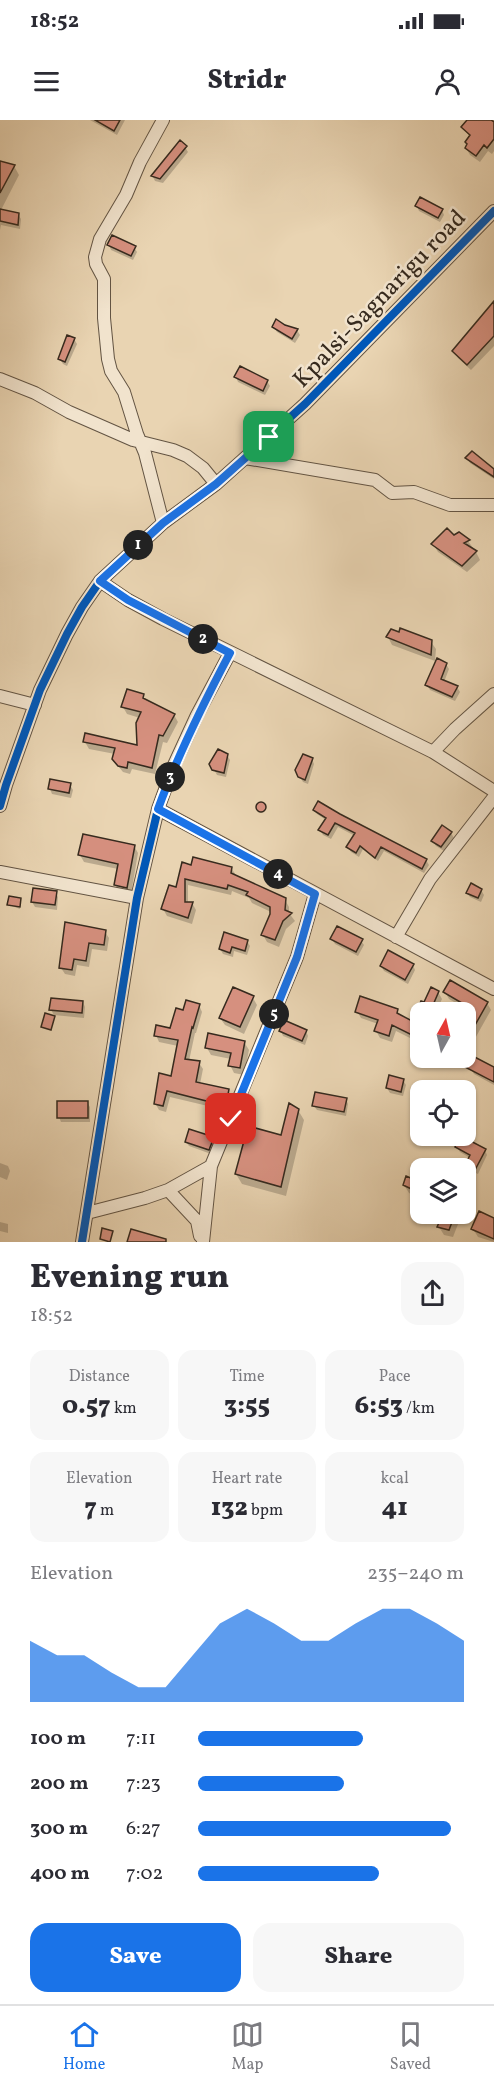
<!DOCTYPE html>
<html lang="en">
<head>
<meta charset="utf-8">
<style>
  body { margin:0; font-family:Vollkorn,serif; background:#f7f7f7; color:#2b2b33; height:100vh; display:flex; flex-direction:column; font-size:22px; white-space:nowrap }
  * { box-sizing:border-box; margin:0 }
  p { font-size:20px; color:#7c7c81 }
  .icon { flex:none; width:33px; height:33px; fill:none; stroke:currentColor; stroke-width:2; stroke-linecap:round; stroke-linejoin:round }
  .map { position:relative; height:1122px; overflow:hidden }
  .drawer { display:flex; flex-direction:column; background:#fff; flex:1 }
  .drawer>* { flex:none }
  .needle { width:39px; rotate:8deg }
  .tools { position:absolute; left:410px; top:882px; display:grid; gap:12px }
  .tools a { display:grid; place-items:center; width:66px; height:66px; border-radius:12px; background:#fff; box-shadow:0 2px 4px #0004; font-size:30px }
  .pin { position:absolute; display:grid; place-items:center; width:51px; height:51px; color:#fff; margin:-26px; border-radius:12px; box-shadow:0 3px 9px #0006 }
  .km { position:absolute; width:30px; height:30px; margin:-15px; border-radius:50%; background:#222; color:#fff; font-size:16px; line-height:30px; text-align:center }
  .round { display:grid; place-items:center; flex:none; width:63px; height:63px; border-radius:18px; background:#f7f7f7 }
  .headline { display:flex; align-items:center; justify-content:space-between; height:102px; padding:0 30px }
  h1 { font-size:33px; font-weight:800; line-height:45px }
  .metrics { display:grid; grid-template-columns:repeat(3,1fr); gap:9px; height:102px; padding:6px 30px }
  .metrics div { display:grid; align-content:center; border-radius:15px; background:#f7f7f7; text-align:center }
  .metrics b { font-size:26px; font-weight:800 }
  .metrics small { font-size:16px; font-weight:400 }
  .metrics p { font-size:16px }
  .chart { height:168px; padding:12px 30px }
  .chart p { display:flex; justify-content:space-between }
  .chart svg { width:100%; height:108px; margin-top:6px; fill:#1a73e8; opacity:.7 }
  .cta { display:flex; gap:12px; margin-top:auto; padding:12px 30px }
  .cta a { flex:1; height:69px; border-radius:18px; background:#1a73e8; color:#fff; font-size:24px; font-weight:800; line-height:69px; text-align:center }
  .cta a+a { background:#f7f7f7; color:#2b2b33 }
  ul { padding:0 30px; list-style:none; font-size:20px }
  li { display:grid; grid-template-columns:96px 72px 1fr; align-items:center; height:45px }
  li i { height:15px; border-radius:8px; background:#1a73e8 }
  .status { display:flex; justify-content:space-between; align-items:center; height:42px; padding:0 30px; background:#fff; direction:ltr }
  .status svg { height:16px; fill:currentColor }
  header { display:flex; justify-content:space-between; align-items:center; height:78px; padding:0 30px; background:#fff; font-size:27px; font-weight:800 }
  .tabs { display:flex; justify-content:space-around; align-items:center; height:84px; border-top:2px solid #e1e1e2; background:#fff; font-size:16px; color:#7c7c81 }
  .tabs a { display:grid; justify-items:center; gap:3px }
  .tabs .current { color:#1a73e8 }
  .map>svg:first-child { display:block }
</style>
</head>
<body>
<div class="status"><b>18:52</b><svg viewBox="0 0 49 12"><path d="M0 12V9h3v3zM5 12V6h3v6zM10 12V3h3v9zM15 12V0h3v12zM26 1h20v11H26zM47 4h2v5h-2z"/></svg></div>
<header><svg class="icon" aria-label="menu" viewBox="0 0 24 24"><path d="M4 6h16M4 12h16M4 18h16"/></svg>Stridr<svg class="icon" aria-label="person" viewBox="0 0 24 24"><circle cx="12" cy="8" r="4"/><path d="M4 21q1-7 8-7t8 7"/></svg></header>
<div class="map">
<svg width="494" height="1122" viewBox="0 0 494 1122">
  <rect width="100%" height="100%" fill="#e9d4b2"/>
  <filter id="stains"><feTurbulence type="fractalNoise" baseFrequency=".00333" numOctaves="4"/><feColorMatrix values="0 0 0 0 .2 0 0 0 0 .09 0 0 0 0 .02 0 0 0 .5 -.17"/></filter>
  <radialGradient id="worn" r=".72"><stop offset=".6" stop-color="#630" stop-opacity="0"/><stop offset="1" stop-color="#630" stop-opacity=".3"/></radialGradient>
  <path fill="#0003" d="M 90,0 L 125,0 L 117,15 Z
    M 469,0 L 494,0 L 494,31 L 492,34 L 488,31 L 480,42 L 470,35 L 466,28 L 470,17 L 463,8 Z
    M 185,27 L 188,32 L 163,63 L 155,61 L 153,57 Z
    M 0,42 L 14,46 L 19,55 L 1,90 L 18,94 L 21,99 L 20,109 L 1,105 L 0,110 Z
    M 417,86 L 442,90 L 444,95 L 440,102 L 419,91 Z
    M 109,125 L 134,127 L 137,132 L 133,140 L 111,130 Z
    M 494,187 L 494,226 L 471,250 L 458,238 L 454,232 Z
    M 284,206 L 297,210 L 300,215 L 295,223 L 277,212 L 274,207 Z
    M 74,219 L 77,224 L 67,246 L 63,244 L 60,239 Z
    M 236,257 L 267,261 L 270,266 L 265,275 L 238,262 Z
    M 467,338 L 494,351 L 494,359 L 470,343 Z
    M 468,421 L 473,428 L 471,429 L 476,432 L 480,440 L 467,452 L 438,432 L 433,424 Z
    M 400,514 L 431,522 L 436,529 L 435,541 L 392,525 L 388,517 Z
    M 446,544 L 449,549 L 444,562 L 457,567 L 460,572 L 455,581 L 430,570 L 427,565 Z
    M 143,576 L 146,581 L 174,595 L 178,602 L 167,623 L 163,622 L 155,654 L 132,649 L 130,654 L 123,652 L 118,646 L 115,634 L 89,629 L 85,622 L 139,627 L 140,598 L 127,594 L 123,587 Z
    M 227,635 L 230,640 L 226,657 L 217,655 L 211,644 Z
    M 312,639 L 314,644 L 308,664 L 303,662 L 296,650 Z
    M 70,665 L 73,670 L 71,678 L 52,674 L 50,669 Z
    M257 689a4 4 0 1 1 8 0a4 4 0 1 1-8 0Z
    M 314,690 L 426,740 L 429,745 L 424,753 L 384,731 L 378,741 L 363,729 L 359,737 L 351,732 L 348,727 L 355,716 L 338,707 L 331,719 L 323,715 L 320,710 L 326,700 L 317,694 Z
    M 451,713 L 454,718 L 444,731 L 436,726 L 433,721 Z
    M 134,726 L 138,733 L 131,774 L 120,772 L 115,765 L 118,749 L 84,742 L 80,735 Z
    M 192,747 L 231,748 L 236,755 L 285,780 L 289,787 L 289,793 L 295,801 L 286,809 L 279,827 L 267,822 L 263,815 L 271,792 L 252,783 L 249,778 L 232,771 L 231,775 L 188,765 L 188,783 L 192,783 L 196,790 L 192,804 L 167,796 L 163,789 Z
    M 481,770 L 484,775 L 481,782 L 470,777 L 467,773 Z
    M 56,773 L 58,777 L 57,790 L 35,787 L 32,782 Z
    M 20,779 L 20,789 L 9,785 Z
    M 67,804 L 105,812 L 109,818 L 107,831 L 92,829 L 89,847 L 77,845 L 75,856 L 65,854 L 61,848 Z
    M 332,819 L 361,821 L 364,825 L 358,836 L 335,824 Z
    M 247,821 L 250,826 L 247,835 L 234,831 L 233,837 L 223,834 L 220,829 Z
    M 413,845 L 415,850 L 408,864 L 384,851 L 381,846 Z
    M 438,872 L 442,879 L 436,892 L 420,892 L 420,923 L 396,911 L 392,922 L 380,918 L 376,911 L 378,904 L 361,898 L 357,891 L 397,890 L 400,897 L 413,903 L 425,884 Z
    M 445,872 L 487,883 L 491,890 L 468,931 L 465,929 L 464,892 L 466,889 L 449,879 Z
    M 253,878 L 257,885 L 244,914 L 225,905 L 220,898 Z
    M 83,882 L 85,887 L 84,898 L 54,895 L 51,890 Z
    M 199,885 L 202,892 L 196,913 L 195,913 L 189,941 L 199,943 L 203,949 L 200,964 L 228,971 L 232,977 L 229,991 L 170,977 L 166,992 L 159,990 L 155,983 L 172,958 L 178,926 L 159,922 L 156,915 L 171,910 L 185,892 Z
    M 281,911 L 306,911 L 308,916 L 305,925 L 283,916 Z
    M 244,922 L 249,930 L 244,955 L 234,953 L 230,945 L 231,939 L 211,935 L 207,928 Z
    M 471,949 L 494,949 L 494,965 L 474,954 Z
    M 403,960 L 406,965 L 403,976 L 390,973 L 387,968 Z
    M 346,979 L 348,984 L 346,996 L 317,990 L 314,986 Z
    M 87,982 L 90,987 L 90,1002 L 61,1002 L 59,997 Z
    M 298,990 L 304,1000 L 286,1076 L 242,1064 L 236,1054 L 283,1017 Z
    M 213,1018 L 216,1023 L 211,1034 L 189,1026 L 186,1022 Z
    M 457,1027 L 485,1030 L 487,1035 L 478,1054 L 469,1050 L 467,1045 L 470,1038 L 460,1032 Z
    M 0,1043 L 8,1046 L 10,1051 L 7,1060 L 0,1057 Z
    M 420,1064 L 420,1078 L 409,1073 L 404,1065 Z
    M 445,1094 L 462,1094 L 453,1117 L 444,1115 L 439,1107 Z
    M 494,1099 L 494,1122 L 478,1117 L 473,1109 Z
    M 0,1102 L 8,1104 L 8,1113 L 0,1111 Z"/>
  <path fill="#d6907f" stroke="#362a1e" stroke-width="1.5" d="M 95,0 L 120,0 L 114,11 Z
    M 467,0 L 491,0 L 494,2 L 494,19 L 487,28 L 484,25 L 476,36 L 465,28 L 467,24 L 465,22 L 470,15 L 461,7 Z
    M 180,20 L 187,26 L 160,59 L 151,56 Z
    M 0,41 L 15,45 L 0,73 Z
    M 420,77 L 443,89 L 438,98 L 415,86 Z
    M 0,89 L 19,93 L 18,105 L 0,101 Z
    M 112,115 L 136,126 L 131,136 L 107,125 Z
    M 494,181 L 494,216 L 467,245 L 452,231 Z
    M 276,199 L 285,205 L 298,209 L 292,219 L 272,207 Z
    M 67,215 L 75,218 L 65,242 L 58,239 Z
    M 240,246 L 268,260 L 263,271 L 234,257 Z
    M 472,331 L 494,349 L 494,357 L 465,338 Z
    M 447,408 L 454,415 L 459,412 L 470,420 L 464,423 L 477,431 L 462,446 L 431,424 Z
    M 400,508 L 432,520 L 431,535 L 386,517 L 391,509 L 399,512 Z
    M 437,538 L 447,543 L 441,559 L 458,566 L 452,577 L 425,565 Z
    M 127,569 L 144,574 L 143,578 L 175,594 L 163,616 L 159,615 L 152,648 L 128,642 L 127,648 L 118,646 L 112,639 L 115,628 L 83,622 L 85,613 L 137,625 L 136,603 L 141,592 L 121,587 Z
    M 218,629 L 228,634 L 224,653 L 212,650 L 209,644 Z
    M 303,634 L 313,638 L 305,660 L 298,657 L 295,650 Z
    M 50,659 L 71,663 L 69,673 L 48,669 Z
    M 318,681 L 340,694 L 427,739 L 422,749 L 381,727 L 375,738 L 360,726 L 356,733 L 346,727 L 355,713 L 335,703 L 328,715 L 318,710 L 326,698 L 313,690 Z
    M256 687a5 5 0 1 1 10 0a5 5 0 1 1-10 0Z
    M 442,705 L 452,712 L 441,727 L 431,721 Z
    M 83,714 L 135,725 L 127,768 L 114,765 L 118,744 L 78,735 Z
    M 193,737 L 232,747 L 231,753 L 286,778 L 285,790 L 292,793 L 283,801 L 275,820 L 261,815 L 270,794 L 270,787 L 246,775 L 248,772 L 228,765 L 227,769 L 185,759 L 185,782 L 193,782 L 188,798 L 161,789 L 169,765 L 176,767 L 182,742 L 191,745 Z
    M 471,763 L 482,769 L 478,778 L 466,773 Z
    M 33,768 L 57,771 L 55,785 L 31,782 Z
    M 9,776 L 21,778 L 20,787 L 7,785 Z
    M 65,802 L 106,810 L 104,825 L 89,823 L 86,841 L 74,839 L 72,850 L 59,848 Z
    M 337,806 L 363,819 L 356,832 L 330,819 Z
    M 224,812 L 248,820 L 245,831 L 232,827 L 230,833 L 219,829 Z
    M 388,830 L 414,844 L 405,860 L 380,846 Z
    M 450,860 L 488,882 L 465,923 L 467,886 L 443,872 Z
    M 233,867 L 254,876 L 240,907 L 219,898 Z
    M 431,867 L 439,871 L 430,892 L 420,892 L 420,919 L 392,905 L 389,916 L 374,911 L 378,900 L 355,892 L 360,876 L 398,889 L 397,893 L 412,901 L 421,881 L 424,882 Z
    M 51,878 L 83,881 L 82,893 L 49,890 Z
    M 186,880 L 200,884 L 193,908 L 192,907 L 185,939 L 200,941 L 196,962 L 229,969 L 226,986 L 167,971 L 163,986 L 154,984 L 159,953 L 171,956 L 178,920 L 154,916 L 156,905 L 170,908 L 176,888 L 183,890 Z
    M 45,893 L 55,896 L 51,910 L 41,907 Z
    M 284,900 L 307,910 L 302,921 L 279,911 Z
    M 208,913 L 245,921 L 240,948 L 228,946 L 231,933 L 205,928 Z
    M 465,932 L 494,947 L 494,962 L 465,947 Z
    M 389,955 L 404,959 L 401,972 L 386,968 Z
    M 315,972 L 347,978 L 344,992 L 312,986 Z
    M 57,981 L 88,981 L 88,998 L 57,998 Z
    M 289,983 L 299,989 L 281,1067 L 235,1054 L 248,1006 L 281,1015 Z
    M 189,1009 L 214,1017 L 209,1030 L 185,1022 Z
    M 461,1016 L 486,1029 L 475,1050 L 465,1045 L 470,1035 L 455,1027 Z
    M 406,1056 L 420,1062 L 420,1073 L 403,1065 Z
    M 479,1091 L 494,1098 L 494,1119 L 471,1109 Z
    M 443,1094 L 455,1094 L 449,1110 L 437,1107 Z
    M 102,1108 L 113,1111 L 110,1122 L 100,1119 Z
    M 131,1109 L 166,1119 L 166,1122 L 127,1122 Z"/>
  <g fill="none" stroke-linecap="round" stroke-linejoin="round">
    <g stroke="#635443" stroke-width="14">
      <path id="minor" d="M 163,0 L 140,42 L 126,75 L 100,119 L 95,137 L 96,144 L 104,159 L 104,198 L 108,239 L 111,251 L 124,272 L 137,314 L 145,333 L 163,403
        M 0,259 L 35,273 L 69,292 L 133,320 L 173,330 L 187,336 L 203,348 L 216,364
        M 245,338 L 375,360 L 392,373 L 414,372 L 450,385 L 494,385
        M 100,461 L 128,480 L 163,499 L 433,632 L 494,671
        M 0,576 L 35,585
        M 433,632 L 455,609 L 494,574
        M 0,686 L 6,665 L 40,570 L 67,514 L 82,487 L 100,461 L 163,403 L 216,364 L 305,284 L 494,91
        M 158,689 L 494,869
        M 0,752 L 137,778
        M 396,817 L 430,759 L 494,677
        M 168,1070 L 211,1046
        M 87,1093 L 145,1078 L 168,1070 L 197,1101 L 200,1116
        M 82,1122 L 137,778 L 158,689 L 174,645 L 197,595 L 230,533
        M 203,1122 L 211,1046 L 297,837 L 315,774"/>
    </g>
    <use href="#minor" stroke="#f1e3cd" stroke-width="12"/>
    <g stroke="#f1e3cd" stroke-width="11">
      <path id="cycleway" d="M 0,686 L 6,665 L 40,570 L 67,514 L 82,487 L 100,461 L 163,403 L 216,364 L 305,284 L 494,91
        M 82,1122 L 137,778 L 158,689 L 174,645 L 197,595 L 230,533"/>
    </g>
    <use href="#cycleway" stroke="#0057b8" stroke-width="8"/>
  </g>
  <g fill="none" stroke-linecap="round" stroke-linejoin="round">
    <g stroke="#fff" stroke-width="12">
      <path id="route" d="M 231,999 L 297,837 L 315,774 L 158,689 C 178,634 203,584 230,533 L 128,480 L 100,461 L 163,403 L 216,364 L 269,317"/>
    </g>
    <use href="#route" stroke="#1a73e8" stroke-width="8"/>
  </g>
  <g text-anchor="middle" stroke-width="5" stroke-linejoin="round" paint-order="stroke">
    <g font-size="24" fill="#362a1e" stroke="#f1e3cd">
      <text transform="translate(379 178) rotate(-46)" y="8">Kpalsi-Sagnarigu road</text>
    </g>
  </g>
  <rect width="100%" height="100%" filter="url(#stains)"/>
  <rect width="100%" height="100%" fill="url(#worn)"/>
</svg>
<div class="tools">
<a><svg class="needle" viewBox="-14 -14 28 28"><path d="M0-13l5 13h-10z" fill="#e53935"/><path d="M0 13l5-13h-10z" fill="#7c7c81"/></svg></a>
<a><svg class="icon" aria-label="locate" viewBox="0 0 24 24"><circle cx="12" cy="12" r="6"/><path d="M12 2v4M12 18v4M2 12h4M18 12h4"/></svg></a>
<a><svg class="icon" aria-label="layers" viewBox="0 0 24 24"><path d="M12 4l9 5-9 5-9-5zM3 14l9 5 9-5"/></svg></a>
</div>
<div class="pin" style="left:269px;top:317px;background:#1e9e55"><svg class="icon" aria-label="arrive" viewBox="0 0 24 24"><path d="M6 21V4h12l-3 4 3 4H6"/></svg></div>
<div class="pin" style="left:231px;top:999px;background:#d93025"><svg class="icon" aria-label="check" viewBox="0 0 24 24"><path d="M5 12l5 5 9-10"/></svg></div>
<b class="km" style="left:138px;top:425px">1</b>
<b class="km" style="left:203px;top:519px">2</b>
<b class="km" style="left:170px;top:657px">3</b>
<b class="km" style="left:278px;top:754px">4</b>
<b class="km" style="left:274px;top:894px">5</b>
</div>
<section class="drawer">
<div class="headline"><div><h1>Evening run</h1><p>18:52</p></div><a class="round"><svg class="icon" aria-label="share" viewBox="0 0 24 24"><path d="M12 15V3M7 8l5-5 5 5M5 13v7h14v-7"/></svg></a></div>
<div class="metrics">
<div><p>Distance</p><b>0.57<small> km</small></b></div>
<div><p>Time</p><b>3:55</b></div>
<div><p>Pace</p><b>6:53<small> /km</small></b></div>
</div>
<div class="metrics">
<div><p>Elevation</p><b>7<small> m</small></b></div>
<div><p>Heart rate</p><b>132<small> bpm</small></b></div>
<div><p>kcal</p><b>41</b></div>
</div>
<div class="chart"><p><span>Elevation</span>235–240 m</p>
<svg viewBox="0 0 160 44" preserveAspectRatio="none"><path d="M0 44V19L10 25L20 25L30 32L40 38L50 38L60 25L70 12L80 6L90 12L100 19L110 19L120 12L130 6L140 6L150 12L160 19V44z"/></svg>
</div>
<ul>
<li><b>100 m</b>7:11<i style="width:62%"></i></li>
<li><b>200 m</b>7:23<i style="width:55%"></i></li>
<li><b>300 m</b>6:27<i style="width:95%"></i></li>
<li><b>400 m</b>7:02<i style="width:68%"></i></li>
</ul>
<div class="cta"><a>Save</a><a>Share</a></div>
</section>
<nav class="tabs">
<a class="current"><svg class="icon" aria-label="home" viewBox="0 0 24 24"><path d="M3 11l9-7 9 7M6 9v11h12V9"/></svg>Home</a>
<a><svg class="icon" aria-label="map" viewBox="0 0 24 24"><path d="M3 6l6-2 6 2 6-2v14l-6 2-6-2-6 2zM9 4v14M15 6v14"/></svg>Map</a>
<a><svg class="icon" aria-label="saved" viewBox="0 0 24 24"><path d="M7 4h10v16l-5-4-5 4z"/></svg>Saved</a>
</nav>
</body>
</html>
